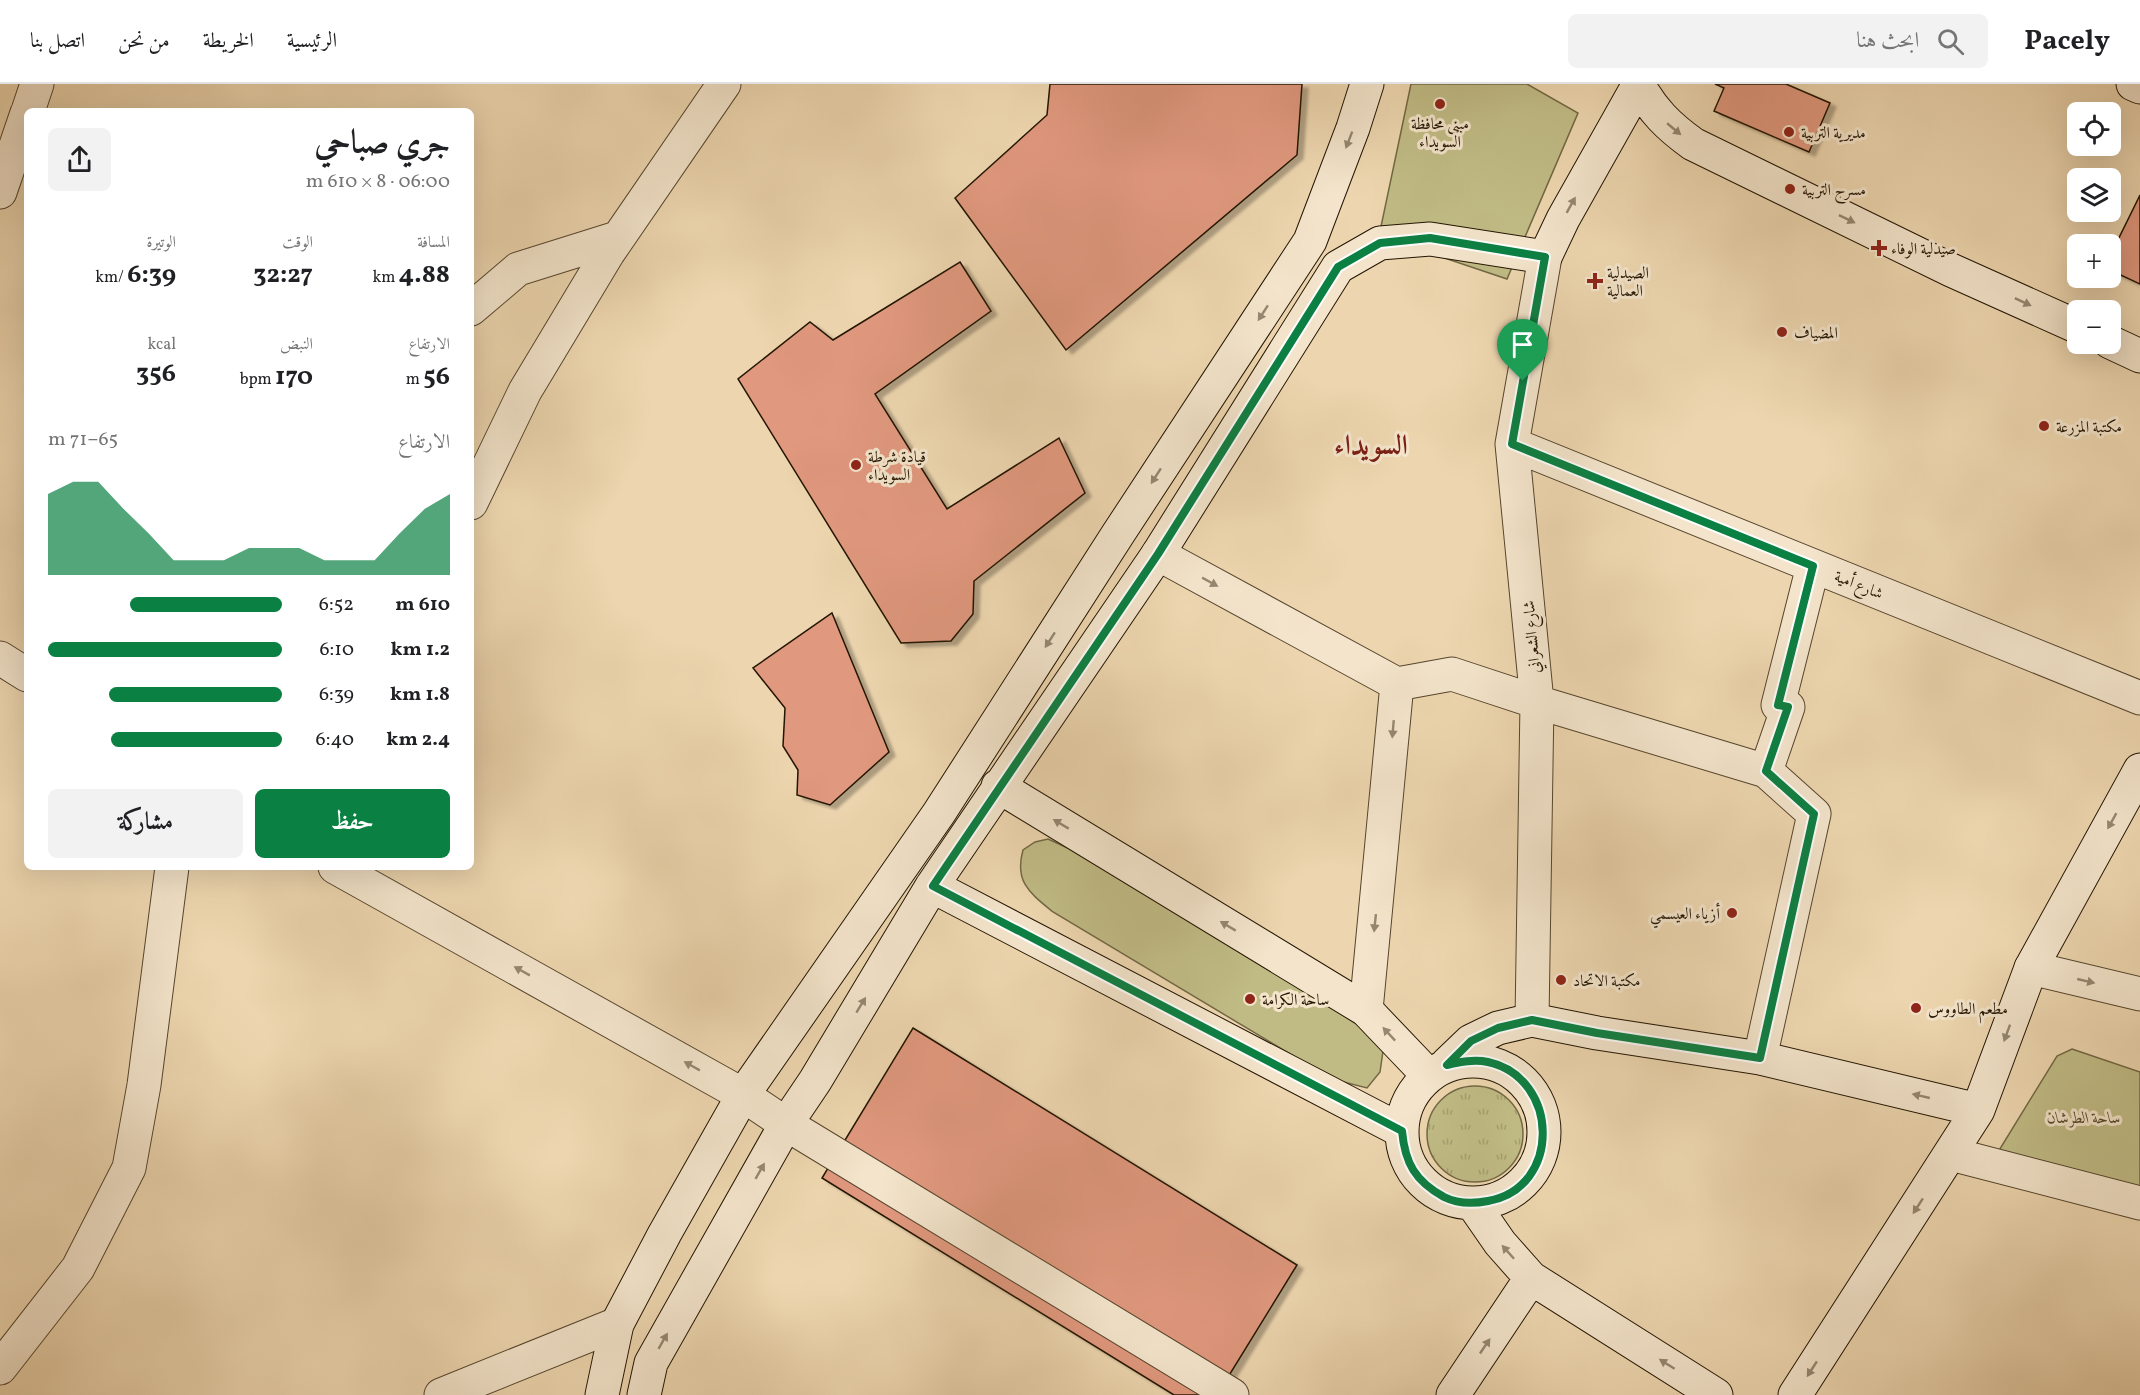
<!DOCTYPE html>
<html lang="ar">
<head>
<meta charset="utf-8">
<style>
  body { margin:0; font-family:Vollkorn,Amiri,serif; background:#f2f2f2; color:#202124; direction:rtl; height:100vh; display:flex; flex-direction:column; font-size:22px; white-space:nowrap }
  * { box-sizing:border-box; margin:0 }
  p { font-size:20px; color:#757577 }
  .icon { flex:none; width:33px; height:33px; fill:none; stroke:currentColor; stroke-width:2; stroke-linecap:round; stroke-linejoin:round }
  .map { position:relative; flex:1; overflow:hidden; direction:ltr }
  .panel { position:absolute; left:24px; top:24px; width:450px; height:762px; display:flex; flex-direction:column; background:#fff; border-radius:9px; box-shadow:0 6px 24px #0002; direction:rtl }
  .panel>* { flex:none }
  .controls { position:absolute; left:2067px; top:18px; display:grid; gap:12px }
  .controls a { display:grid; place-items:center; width:54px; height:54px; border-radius:9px; background:#fff; box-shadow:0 6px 24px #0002; font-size:30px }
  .pin { position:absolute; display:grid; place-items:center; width:51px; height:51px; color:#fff; margin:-62px -26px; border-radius:50% 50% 50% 0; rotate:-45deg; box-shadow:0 0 6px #0007 }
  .pin .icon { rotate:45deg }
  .round { display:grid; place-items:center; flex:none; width:63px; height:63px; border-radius:9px; background:#f2f2f2 }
  .head { display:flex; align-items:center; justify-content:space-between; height:102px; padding:0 24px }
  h1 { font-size:33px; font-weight:700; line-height:45px }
  .metrics { display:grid; grid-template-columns:repeat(3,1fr); gap:9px; height:102px; padding:6px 24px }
  .metrics div { display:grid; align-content:center }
  .metrics b { font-size:26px; font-weight:700 }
  .metrics small { font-size:16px; font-weight:400 }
  .metrics p { font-size:16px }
  .chart { height:168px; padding:12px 24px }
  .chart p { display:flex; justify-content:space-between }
  .chart svg { width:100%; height:108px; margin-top:6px; fill:#0b8043; opacity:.7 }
  .button { display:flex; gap:12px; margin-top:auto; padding:12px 24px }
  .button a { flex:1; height:69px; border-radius:9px; background:#0b8043; color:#fff; font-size:24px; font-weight:700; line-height:69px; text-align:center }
  .button a+a { background:#f2f2f2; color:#202124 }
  ul { padding:0 24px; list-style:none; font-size:20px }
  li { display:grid; grid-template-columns:96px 72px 1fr; align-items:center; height:45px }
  li i { height:15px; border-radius:8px; background:#0b8043 }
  header { display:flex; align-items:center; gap:36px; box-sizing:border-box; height:84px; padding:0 30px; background:#fff; border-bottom:2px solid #e0e0e0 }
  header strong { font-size:28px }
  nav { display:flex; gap:33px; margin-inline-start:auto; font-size:21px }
  .search { width:420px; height:54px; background:#f2f2f2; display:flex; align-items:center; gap:15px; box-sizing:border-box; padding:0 21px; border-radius:9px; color:#757577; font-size:22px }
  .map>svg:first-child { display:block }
</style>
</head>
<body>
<header>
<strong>Pacely</strong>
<div class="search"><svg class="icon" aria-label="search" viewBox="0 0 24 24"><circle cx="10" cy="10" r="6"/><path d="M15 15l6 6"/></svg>ابحث هنا</div>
<nav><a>الرئيسية</a><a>الخريطة</a><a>من نحن</a><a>اتصل بنا</a></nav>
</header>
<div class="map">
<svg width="2140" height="1311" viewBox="0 0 2140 1311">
  <defs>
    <pattern id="grass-tufts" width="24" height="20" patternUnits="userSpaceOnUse" patternTransform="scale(1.5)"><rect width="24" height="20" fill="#c0bb85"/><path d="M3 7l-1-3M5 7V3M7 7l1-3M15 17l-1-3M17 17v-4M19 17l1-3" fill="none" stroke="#a5a071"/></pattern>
    <filter id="shadow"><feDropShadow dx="6" dy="4" stdDeviation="1.5" flood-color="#0004"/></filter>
  </defs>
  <rect width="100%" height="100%" fill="#edd6af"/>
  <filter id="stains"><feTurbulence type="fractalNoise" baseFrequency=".00333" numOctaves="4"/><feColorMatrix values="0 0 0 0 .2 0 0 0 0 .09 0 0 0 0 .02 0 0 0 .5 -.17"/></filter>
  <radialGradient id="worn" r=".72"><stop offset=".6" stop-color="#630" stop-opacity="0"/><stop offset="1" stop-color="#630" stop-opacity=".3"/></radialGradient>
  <path fill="url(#grass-tufts)" stroke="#726844" stroke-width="1.5" d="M1427 1050a48 48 0 1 1 96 0a48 48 0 1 1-96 0Z"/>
  <path fill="#c0bb85" stroke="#726844" stroke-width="1.5" d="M 1411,0 L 1527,0 L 1578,29 L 1507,195 L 1379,152 Z
    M 1048,755 L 1070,765 L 1363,943 L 1383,967 L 1380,988 L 1367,1004 L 1332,995 L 1053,828 C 1030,809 1014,798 1023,766 L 1035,758 Z
    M 2072,965 L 2140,988 L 2140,1104 L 1998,1068 L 2057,972 Z"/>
  <path fill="#e0987e" stroke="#231502" stroke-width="1.5" filter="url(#shadow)" d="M 1050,0 L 1302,0 L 1297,71 L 1066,266 L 955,114 L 1047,31 Z
    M 1715,0 L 1786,0 L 1830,19 L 1809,68 L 1714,27 L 1724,4 Z
    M 2140,111 L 2140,200 L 2110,186 L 2110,172 Z
    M 960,178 L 991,227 L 875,310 L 947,425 L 1059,354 L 1085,409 L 974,497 L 973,530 L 951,557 L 901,559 L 738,295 L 810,238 L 833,256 Z
    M 832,529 L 889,668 L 830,721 L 797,711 L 798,686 L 783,662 L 785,624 L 753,584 Z
    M 913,944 L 1297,1181 L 1217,1311 L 1174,1311 L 822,1094 Z"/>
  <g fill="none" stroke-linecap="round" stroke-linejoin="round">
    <g stroke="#56452d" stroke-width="35">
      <path id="street" d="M 28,27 L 37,0
        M 0,108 L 27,29
        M 471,225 L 518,185 L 617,154
        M 1512,360 L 2140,614
        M 471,419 L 525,307 L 608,169 L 724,0
        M 1158,470 L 1397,600 L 1366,926
        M 0,574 L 27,591
        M 1397,600 L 1452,590 L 1537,618 L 1766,687 L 1814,730 L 1760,974
        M 1766,687 L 1788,623 L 1778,621 L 1813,482
        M 335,783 L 743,1011 L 786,1040 L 1232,1311
        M 2031,884 L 2140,910
        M 1532,936 L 1537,618 L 1512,360 L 1545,173
        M 1951,1070 L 2140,1119
        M 0,1284 L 78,1184 L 129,1084 L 144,1001 L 172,783
        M 441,1311 L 617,1240"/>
    </g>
    <g stroke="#231502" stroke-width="35">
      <path id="secondary" d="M 1638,0 C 1653,27 1668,42 1693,60 L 1951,186 L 2078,243
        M 2133,0 L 2140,3
        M 2110,258 L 2140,272
        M 998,702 L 1366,926 L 1429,992
        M 932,802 L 1402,1047
        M1402 1048a71 71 0 1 1 142 0a71 71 0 1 1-142 0Z
        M 1447,980 L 1471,957 L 1498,944 L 1532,936 L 1597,949 L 1760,974 L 1978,1026
        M 1473,1120 L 1500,1159 L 1531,1194 L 1716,1311
        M 602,1311 L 617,1240 L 665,1149 L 743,1011 L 939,729 L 1118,450 L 1310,157 L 1353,44 L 1367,0
        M 644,1311 L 651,1279 L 786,1040 L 815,997 L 932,802 L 1158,470 L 1338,183 L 1380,159 L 1430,155 L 1545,173 L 1563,135 L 1639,0
        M 1453,1311 L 1531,1194
        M 1795,1311 L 1978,1026 L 2031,884 L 2140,686"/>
    </g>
    <use href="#street" stroke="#f3e4cb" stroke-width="33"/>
    <use href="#secondary" stroke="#f3e4cb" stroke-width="33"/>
  </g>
  <defs><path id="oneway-solid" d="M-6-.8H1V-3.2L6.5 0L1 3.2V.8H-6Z" transform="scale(1.5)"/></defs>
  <g fill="#958771">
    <use href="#oneway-solid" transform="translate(1674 45) rotate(40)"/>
    <use href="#oneway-solid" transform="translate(1349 56) rotate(111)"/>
    <use href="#oneway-solid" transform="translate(1571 121) rotate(-61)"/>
    <use href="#oneway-solid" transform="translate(1847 135) rotate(26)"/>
    <use href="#oneway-solid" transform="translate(2023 218) rotate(25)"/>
    <use href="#oneway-solid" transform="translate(1263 229) rotate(123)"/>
    <use href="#oneway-solid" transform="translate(1156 392) rotate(123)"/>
    <use href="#oneway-solid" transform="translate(1210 498) rotate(29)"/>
    <use href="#oneway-solid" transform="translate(1050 556) rotate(123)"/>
    <use href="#oneway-solid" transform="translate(1393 645) rotate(95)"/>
    <use href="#oneway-solid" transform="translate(2112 737) rotate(119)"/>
    <use href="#oneway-solid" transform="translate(1061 740) rotate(-149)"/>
    <use href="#oneway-solid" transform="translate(1375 839) rotate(96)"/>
    <use href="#oneway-solid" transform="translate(1228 842) rotate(-149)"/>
    <use href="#oneway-solid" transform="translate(522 887) rotate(-151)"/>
    <use href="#oneway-solid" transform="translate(2086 897) rotate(13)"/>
    <use href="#oneway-solid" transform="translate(861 921) rotate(-59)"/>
    <use href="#oneway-solid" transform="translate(2007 949) rotate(110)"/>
    <use href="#oneway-solid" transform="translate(1389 950) rotate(-133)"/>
    <use href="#oneway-solid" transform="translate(692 982) rotate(-151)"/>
    <use href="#oneway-solid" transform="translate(1921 1012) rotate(-167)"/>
    <use href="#oneway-solid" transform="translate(760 1087) rotate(-60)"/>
    <use href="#oneway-solid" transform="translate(1918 1122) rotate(123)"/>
    <use href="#oneway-solid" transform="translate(1508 1168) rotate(-132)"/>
    <use href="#oneway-solid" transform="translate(663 1257) rotate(-60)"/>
    <use href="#oneway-solid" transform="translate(1485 1262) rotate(-56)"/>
    <use href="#oneway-solid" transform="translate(1667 1280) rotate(-148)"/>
    <use href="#oneway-solid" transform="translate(1812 1285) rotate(123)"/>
  </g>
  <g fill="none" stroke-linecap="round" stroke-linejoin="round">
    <g stroke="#fff" stroke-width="12">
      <path id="route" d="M 1430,154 L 1545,173 L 1512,360 L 1813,482 L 1778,621 L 1788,623 L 1766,687 L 1814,730 L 1760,974 L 1597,949 L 1532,936 L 1498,944 L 1471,957 L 1447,981 C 1460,978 1474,975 1488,978 C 1560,994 1562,1104 1488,1117 C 1473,1120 1458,1120 1444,1113 C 1415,1097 1405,1079 1402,1047 L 933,802 L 1158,470 L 1338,183 L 1380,159 Z"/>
    </g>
    <use href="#route" stroke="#0b8043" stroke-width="8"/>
  </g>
  <g fill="#8f2418" stroke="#f3e4cb" stroke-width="2">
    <circle cx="1440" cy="20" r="6"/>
    <circle cx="1789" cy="48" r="6"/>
    <circle cx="1790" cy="105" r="6"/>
    <path d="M1876 155h6v6h6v6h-6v6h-6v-6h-6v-6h6z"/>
    <path d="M1592 188h6v6h6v6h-6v6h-6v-6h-6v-6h6z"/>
    <circle cx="1782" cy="248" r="6"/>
    <circle cx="2044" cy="342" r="6"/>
    <circle cx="856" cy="381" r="6"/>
    <circle cx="1732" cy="829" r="6"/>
    <circle cx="1561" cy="896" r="6"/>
    <circle cx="1250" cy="915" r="6"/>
    <circle cx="1916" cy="924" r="6"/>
  </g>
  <g text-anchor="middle" stroke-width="6" stroke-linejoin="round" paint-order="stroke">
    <g font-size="16" fill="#231502" stroke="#f3e4cb" text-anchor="start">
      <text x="1440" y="45" text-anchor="middle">مبنى محافظة<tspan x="1440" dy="18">السويداء</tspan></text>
      <text x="1801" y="54">مديرية التربية</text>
      <text x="1802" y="111">مسرح التربية</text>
      <text x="1891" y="170">صيدلية الوفاء</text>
      <text x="1607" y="194">الصيدلية<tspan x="1607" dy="18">العمالية</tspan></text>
      <text x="1794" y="254">المضياف</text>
      <text x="2056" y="348">مكتبة المزرعة</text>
      <text x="868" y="378">قيادة شرطة<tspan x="868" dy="18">السويداء</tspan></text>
      <text x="1720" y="835" text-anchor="end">أزياء العيسمي</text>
      <text x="1573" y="902">مكتبة الاتحاد</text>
      <text x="1262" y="921">ساحة الكرامة</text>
      <text x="1928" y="930">مطعم الطاووس</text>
    </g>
    <g font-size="16" fill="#231502" stroke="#f3e4cb">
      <text transform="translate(1859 500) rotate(22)" y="6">شارع أمية</text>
      <text transform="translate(1531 553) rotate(-95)" y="6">شارع الشعراني</text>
    </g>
    <g font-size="16" font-style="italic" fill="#524729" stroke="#f3e4cb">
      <text x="2084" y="1039">ساحة الطرشان</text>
    </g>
    <g font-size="28" font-weight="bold" fill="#7a1f14" stroke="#f3e4cb">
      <text x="1371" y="370">السويداء</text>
    </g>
  </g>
  <rect width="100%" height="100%" filter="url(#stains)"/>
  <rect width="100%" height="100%" fill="url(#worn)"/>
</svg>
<div class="controls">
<a><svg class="icon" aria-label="locate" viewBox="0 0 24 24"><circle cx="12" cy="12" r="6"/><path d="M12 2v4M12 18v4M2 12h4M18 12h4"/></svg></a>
<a><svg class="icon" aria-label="layers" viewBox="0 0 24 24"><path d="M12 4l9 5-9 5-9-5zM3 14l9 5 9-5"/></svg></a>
<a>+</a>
<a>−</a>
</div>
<div class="pin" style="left:1523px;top:297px;background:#1e9e55"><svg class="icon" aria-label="arrive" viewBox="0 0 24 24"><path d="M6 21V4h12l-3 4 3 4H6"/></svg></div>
<section class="panel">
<div class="head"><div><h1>جري صباحي</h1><p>06:00 · 8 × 610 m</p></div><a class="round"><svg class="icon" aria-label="share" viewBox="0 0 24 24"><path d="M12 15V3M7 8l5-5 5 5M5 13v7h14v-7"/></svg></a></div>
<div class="metrics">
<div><p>المسافة</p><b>4.88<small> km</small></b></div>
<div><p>الوقت</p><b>32:27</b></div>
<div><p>الوتيرة</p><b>6:39<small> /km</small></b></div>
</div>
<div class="metrics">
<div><p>الارتفاع</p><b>56<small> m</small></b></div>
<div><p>النبض</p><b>170<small> bpm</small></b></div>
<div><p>kcal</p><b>356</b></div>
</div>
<div class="chart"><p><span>الارتفاع</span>65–71 m</p>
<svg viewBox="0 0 160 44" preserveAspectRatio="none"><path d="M0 44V11L10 6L20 6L30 17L40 27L50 38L60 38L70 38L80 33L90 33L100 33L110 38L120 38L130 38L140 27L150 17L160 11V44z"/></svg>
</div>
<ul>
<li><b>610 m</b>6:52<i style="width:65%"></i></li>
<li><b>1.2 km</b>6:10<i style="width:100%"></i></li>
<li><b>1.8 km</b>6:39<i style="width:74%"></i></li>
<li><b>2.4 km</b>6:40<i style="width:73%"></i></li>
</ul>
<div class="button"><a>حفظ</a><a>مشاركة</a></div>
</section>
</div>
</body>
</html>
